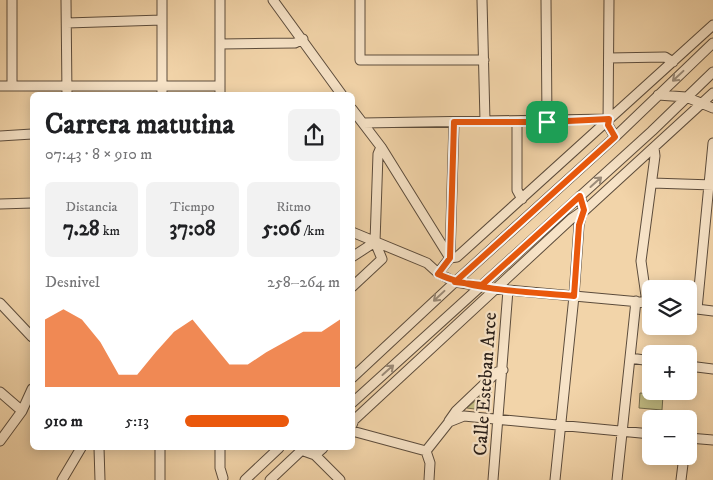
<!DOCTYPE html>
<html lang="es">
<head>
<meta charset="utf-8">
<style>
  body { margin:0; font-family:"IM FELL DW Pica",serif; background:#f2f2f2; color:#202124; height:100vh; display:flex; flex-direction:column; font-size:19px; white-space:nowrap }
  * { box-sizing:border-box; margin:0 }
  p { font-size:16px; color:#757577 }
  .icon { flex:none; width:28px; height:28px; fill:none; stroke:currentColor; stroke-width:2; stroke-linecap:round; stroke-linejoin:round }
  .map { position:relative; flex:1; overflow:hidden }
  .side { position:absolute; left:30px; top:92px; width:325px; height:358px; display:flex; flex-direction:column; background:#fff; border-radius:8px; box-shadow:0 2px 12px #0003 }
  .side>* { flex:none }
  .fabs { position:absolute; left:642px; top:280px; display:grid; gap:10px }
  .fabs a { display:grid; place-items:center; width:55px; height:55px; border-radius:8px; background:#fff; box-shadow:0 2px 12px #0003; font-size:25px }
  .pin { position:absolute; display:grid; place-items:center; width:42px; height:42px; color:#fff; margin:-21px; border-radius:10px; box-shadow:0 2px 8px #0006 }
  .round { display:grid; place-items:center; flex:none; width:52px; height:52px; border-radius:8px; background:#f2f2f2 }
  .summary { display:flex; align-items:center; justify-content:space-between; height:85px; padding:0 15px }
  h1 { font-size:28px; font-weight:700; line-height:38px }
  .figures { display:grid; grid-template-columns:repeat(3,1fr); gap:8px; height:85px; padding:5px 15px }
  .figures div { display:grid; align-content:center; border-radius:8px; background:#f2f2f2; text-align:center }
  .figures b { font-size:21px; font-weight:700 }
  .figures small { font-size:14px; font-weight:400 }
  .figures p { font-size:14px }
  .chart { height:140px; padding:10px 15px }
  .chart p { display:flex; justify-content:space-between }
  .chart svg { width:100%; height:90px; margin-top:5px; fill:#ea580c; opacity:.7 }
  ul { padding:0 15px; list-style:none; font-size:16px }
  li { display:grid; grid-template-columns:80px 60px 1fr; align-items:center; height:38px }
  li i { height:12px; border-radius:6px; background:#ea580c }
  .map>svg:first-child { display:block }
</style>
</head>
<body>
<div class="map">
<svg width="713" height="480" viewBox="0 0 713 480">
  <rect width="100%" height="100%" fill="#f2d4a9"/>
  <filter id="stains"><feTurbulence type="fractalNoise" baseFrequency=".004" numOctaves="4"/><feColorMatrix values="0 0 0 0 .2 0 0 0 0 .09 0 0 0 0 .02 0 0 0 .5 -.17"/></filter>
  <radialGradient id="worn" r=".72"><stop offset=".6" stop-color="#630" stop-opacity="0"/><stop offset="1" stop-color="#630" stop-opacity=".3"/></radialGradient>
  <path fill="#c2bb82" stroke="#766d4d" d="M 492,386 L 490,411 L 467,408 Z
    M 640,393 L 663,395 L 662,410 L 639,408 Z"/>
  <g fill="none" stroke-linecap="round" stroke-linejoin="round">
    <g stroke="#5c4c3c" stroke-width="11">
      <path id="minor" d="M 12,0 L 12,85
        M 66,0 L 67,95
        M 162,0 L 162,95
        M 220,0 L 220,95
        M 273,0 L 342,95
        M 360,0 L 360,60 L 484,60
        M 482,0 L 485,121
        M 546,0 L 547,122
        M 609,0 L 608,125 L 615,137
        M 67,23 L 162,20
        M 221,44 L 295,43 L 303,39
        M 609,58 L 665,57 L 673,62
        M 0,86 L 220,86
        M 658,95 L 686,97 L 713,108
        M 352,109 L 381,147 L 450,258 L 438,273
        M 454,122 L 450,258 L 457,257 L 713,25
        M 517,122 L 517,190 L 522,199
        M 363,123 L 609,119
        M 0,136 L 32,134
        M 652,183 L 713,185
        M 0,204 L 32,203
        M 352,232 L 427,263 L 438,273 L 455,282 L 508,290 L 651,303
        M 352,257 L 375,242
        M 352,287 L 382,259 L 375,242 L 378,154 L 381,147
        M 0,303 L 32,337
        M 647,303 L 641,261 L 655,156 L 654,148
        M 689,308 L 713,311
        M 697,309 L 713,143
        M 630,358 L 651,361
        M 689,366 L 713,369
        M 352,378 L 455,282 L 615,137 L 713,43
        M 0,392 L 22,411
        M 352,403 L 652,131 L 713,72
        M 449,421 L 456,411 L 497,372 L 503,370
        M 352,425 L 354,420 L 571,219 L 584,210 L 580,196
        M 352,431 L 426,451
        M 689,438 L 713,440
        M 0,441 L 22,411 L 32,389
        M 99,448 L 100,480
        M 220,448 L 220,468 L 223,478
        M 301,450 L 315,455 L 323,448
        M 426,451 L 449,422 L 464,416 L 651,434
        M 426,451 L 430,463 L 429,480
        M 315,455 L 340,480
        M 62,480 L 81,448
        M 160,480 L 160,448
        M 245,480 L 279,448
        M 270,480 L 304,448
        M 493,480 L 508,290
        M 555,480 L 574,296 L 579,225 L 582,213 L 713,93
        M 617,480 L 636,301
        M 681,480 L 684,456"/>
    </g>
    <use href="#minor" stroke="#f7e3c7" stroke-width="9"/>
  </g>
  <defs><path id="oneway-shaft" d="M-6 0H5M1.5-3L5.5 0L1.5 3" fill="none" stroke-width="1.6" stroke-linecap="round" stroke-linejoin="round" transform="scale(1.25)"/></defs>
  <g stroke="#9b8b78">
    <use href="#oneway-shaft" transform="translate(678 76) rotate(137)"/>
    <use href="#oneway-shaft" transform="translate(596 182) rotate(-42)"/>
    <use href="#oneway-shaft" transform="translate(439 296) rotate(137)"/>
    <use href="#oneway-shaft" transform="translate(388 370) rotate(-42)"/>
  </g>
  <g fill="none" stroke-linecap="round" stroke-linejoin="round">
    <g stroke="#fff" stroke-width="10">
      <path id="route" d="M 547,122 L 454,122 L 450,258 L 438,274 C 473,291 534,292 574,296 L 579,225 L 584,210 L 580,196 L 482,285 L 455,282 L 615,137 L 608,125 L 609,119 L 547,122"/>
    </g>
    <use href="#route" stroke="#ea580c" stroke-width="6"/>
  </g>
  <g text-anchor="middle" stroke-width="4.5" stroke-linejoin="round" paint-order="stroke">
    <g font-size="19" fill="#2a1f18" stroke="#f7e3c7">
      <text transform="translate(484 384) rotate(-86)" y="7">Calle Esteban Arce</text>
    </g>
  </g>
  <rect width="100%" height="100%" filter="url(#stains)"/>
  <rect width="100%" height="100%" fill="url(#worn)"/>
</svg>
<div class="fabs">
<a><svg class="icon" aria-label="layers" viewBox="0 0 24 24"><path d="M12 4l9 5-9 5-9-5zM3 14l9 5 9-5"/></svg></a>
<a>+</a>
<a>−</a>
</div>
<div class="pin" style="left:547px;top:122px;background:#1e9e55"><svg class="icon" aria-label="arrive" viewBox="0 0 24 24"><path d="M6 21V4h12l-3 4 3 4H6"/></svg></div>
<section class="side">
<div class="summary"><div><h1>Carrera matutina</h1><p>07:43 · 8 × 910 m</p></div><a class="round"><svg class="icon" aria-label="share" viewBox="0 0 24 24"><path d="M12 15V3M7 8l5-5 5 5M5 13v7h14v-7"/></svg></a></div>
<div class="figures">
<div><p>Distancia</p><b>7.28<small> km</small></b></div>
<div><p>Tiempo</p><b>37:08</b></div>
<div><p>Ritmo</p><b>5:06<small> /km</small></b></div>
</div>
<div class="chart"><p><span>Desnivel</span>258–264 m</p>
<svg viewBox="0 0 160 44" preserveAspectRatio="none"><path d="M0 44V11L10 6L20 11L30 22L40 38L50 38L60 27L70 17L80 11L90 22L100 33L110 33L120 27L130 22L140 17L150 17L160 11V44z"/></svg>
</div>
<ul>
<li><b>910 m</b>5:13<i style="width:67%"></i></li>
</ul>
</section>
</div>
</body>
</html>
